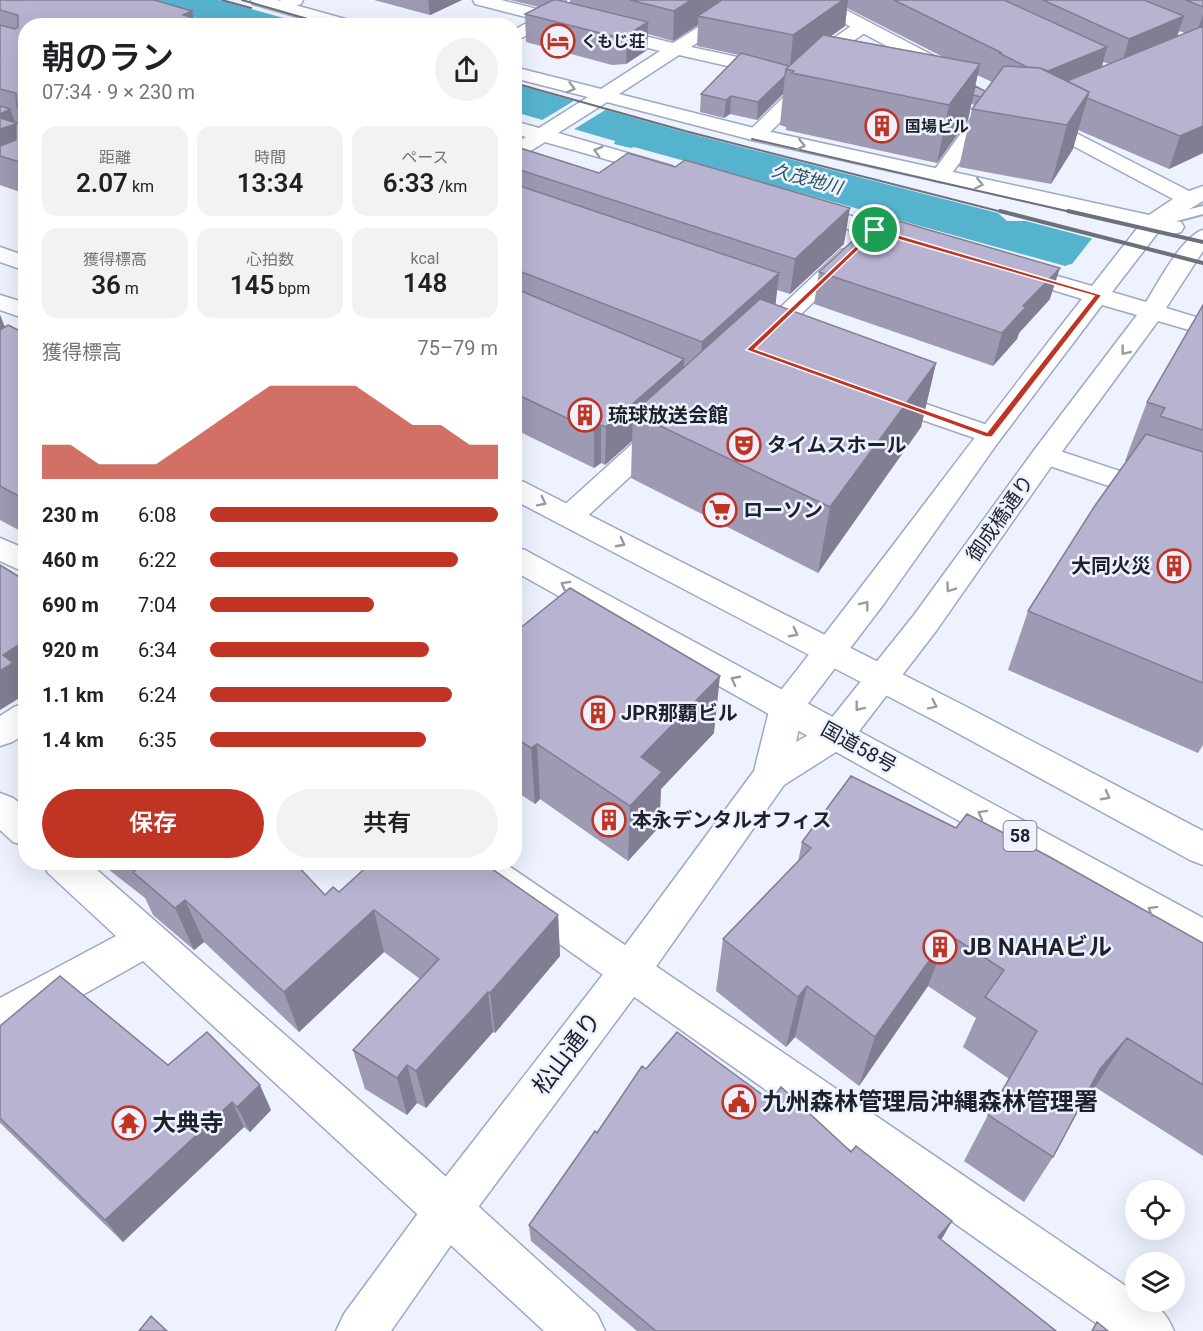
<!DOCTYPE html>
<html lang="ja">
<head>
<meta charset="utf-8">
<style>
  body { margin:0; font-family:Roboto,"Noto Sans JP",sans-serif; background:#f2f2f2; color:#202124; height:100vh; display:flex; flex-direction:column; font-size:22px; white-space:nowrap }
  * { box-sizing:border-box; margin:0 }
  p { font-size:20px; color:#757577 }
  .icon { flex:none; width:33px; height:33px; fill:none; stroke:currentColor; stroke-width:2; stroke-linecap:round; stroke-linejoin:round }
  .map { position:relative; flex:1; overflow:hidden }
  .side { position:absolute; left:18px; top:18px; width:504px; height:852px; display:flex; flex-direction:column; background:#fff; border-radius:24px; box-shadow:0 6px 24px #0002 }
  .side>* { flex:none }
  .buttons { position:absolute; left:1125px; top:1180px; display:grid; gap:12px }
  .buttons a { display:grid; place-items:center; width:60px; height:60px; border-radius:50%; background:#fff; box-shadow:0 6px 24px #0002; font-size:30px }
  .pin { position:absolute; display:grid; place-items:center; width:51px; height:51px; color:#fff; margin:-26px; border:3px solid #fff; border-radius:50%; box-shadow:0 2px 6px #0007 }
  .round { display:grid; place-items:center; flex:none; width:63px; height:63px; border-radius:32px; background:#f2f2f2 }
  .headline { display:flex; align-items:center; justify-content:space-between; height:102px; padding:0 24px }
  h1 { font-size:33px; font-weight:600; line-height:45px }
  .metrics { display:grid; grid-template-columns:repeat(3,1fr); gap:9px; height:102px; padding:6px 24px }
  .metrics div { display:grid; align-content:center; border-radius:15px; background:#f2f2f2; text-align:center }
  .metrics b { font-size:26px; font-weight:600 }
  .metrics small { font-size:16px; font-weight:400 }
  .metrics p { font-size:16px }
  .chart { height:168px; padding:12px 24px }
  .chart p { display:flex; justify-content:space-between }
  .chart svg { width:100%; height:108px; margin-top:6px; fill:#c03424; opacity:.7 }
  .action { display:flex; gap:12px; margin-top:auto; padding:12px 24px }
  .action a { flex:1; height:69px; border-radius:36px; background:#c03424; color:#fff; font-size:24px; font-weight:600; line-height:69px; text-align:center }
  .action a+a { background:#f2f2f2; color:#202124 }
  ul { padding:0 24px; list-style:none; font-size:20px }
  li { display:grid; grid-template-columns:96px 72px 1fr; align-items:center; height:45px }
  li i { height:15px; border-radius:8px; background:#c03424 }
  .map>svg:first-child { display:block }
</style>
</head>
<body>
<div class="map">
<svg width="1203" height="1331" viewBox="0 0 1203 1331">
  <rect width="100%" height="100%" fill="#edf2fe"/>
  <path fill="#56b3ce" d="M 134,0 L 219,0 L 309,25 L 221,25 Z
    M 514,84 L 684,132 L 998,213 L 1007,221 L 1026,221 L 1203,268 L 1203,304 L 634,147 L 631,148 L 614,144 L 615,141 L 515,112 Z"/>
  <path fill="#edf2fe" d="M 577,99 L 607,109 L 571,131 L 539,122 Z
    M 1094,236 L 1203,265 L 1203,307 L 1064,269 L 1067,265 L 1072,264 Z"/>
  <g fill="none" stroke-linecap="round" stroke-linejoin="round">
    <g stroke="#9da8c4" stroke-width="4">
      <path id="lane" d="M 1203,206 L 1203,214 L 1154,227 L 1146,222 L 1149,219 Z"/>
    </g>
    <g stroke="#9da8c4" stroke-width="3">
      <path id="street" d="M 281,0 L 303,0 L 301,4 L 282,11 L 274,6 Z
        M 568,0 L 588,0 L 586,4 L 514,42 L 514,30 Z
        M 863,21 L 869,22 L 872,26 L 869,30 L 814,68 L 802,68 L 799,64 L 802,60 L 857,22 Z
        M 813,73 L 820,75 L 822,79 L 820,83 L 763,139 L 749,139 L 746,135 L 749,131 L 806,75 Z
        M 984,109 L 991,111 L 994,115 L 947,180 L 940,182 L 933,180 L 929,176 L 933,172 L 977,111 Z
        M 849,248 L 857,250 L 860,255 L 857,260 L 767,347 L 758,350 L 749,347 L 745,342 L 749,337 L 841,250 Z
        M 882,389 L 999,429 L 1003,435 L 999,441 L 989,443 L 873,403 L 869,397 L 873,391 Z
        M 664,422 L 674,424 L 678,430 L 674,436 L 580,523 L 570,526 L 560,523 L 555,516 L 560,509 L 654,424 Z
        M 1045,446 L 1203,499 L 1203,518 L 1035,461 L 1031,455 L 1035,449 Z
        M 0,538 L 26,549 L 26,573 L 0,561 Z
        M 26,703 L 26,734 L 12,742 L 0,746 L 0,716 L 14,707 Z
        M 0,793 L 13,798 L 26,808 L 26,846 L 13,842 L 0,830 Z
        M 42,862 L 88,862 L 423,1156 L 597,1314 L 605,1331 L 544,1331 L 143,961 L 15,1033 L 0,1038 L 0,998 L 116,936 L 48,873 Z
        M 453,862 L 503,862 L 1136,1293 L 1136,1302 C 1157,1302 1166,1312 1174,1331 L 1107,1331 L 459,873 Z"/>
    </g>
    <g stroke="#9da8c4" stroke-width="3">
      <path id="secondary" d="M 251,0 L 277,0 L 356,22 L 358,26 L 329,26 L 253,4 Z
        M 473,0 L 501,0 L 673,43 L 741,0 L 760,0 L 691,47 L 783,67 L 785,71 L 783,75 L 776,77 L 679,55 L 619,94 L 758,129 L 1149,215 L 1173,199 L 1028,122 L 1025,118 L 1028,114 L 1035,112 L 1189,191 L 1203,186 L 1203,201 L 1171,220 L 1181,222 L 1184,227 L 1181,232 L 1173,234 L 1159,231 L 1112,292 L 1146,302 C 1158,283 1182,236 1203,230 L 1203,251 L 1166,308 L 1203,319 L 1203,334 L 1158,321 L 1055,461 L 936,631 L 850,743 L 784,785 L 643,985 L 465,1225 L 391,1331 L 336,1331 L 344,1314 L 433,1193 L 615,959 L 754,771 L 770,707 L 775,698 C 879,566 978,431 1082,299 L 1004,275 L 1000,270 L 1004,265 L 1012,263 L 1092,286 L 1139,226 L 756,141 L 607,102 L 558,133 L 672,166 L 675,170 L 672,174 L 665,176 L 658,174 L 545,142 L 521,157 L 514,159 L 514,144 L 526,137 L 514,133 L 514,121 L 539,128 L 588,97 L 514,78 L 514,67 L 601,89 L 660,51 L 475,4 ZM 1102,305 L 1137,315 L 1035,449 L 914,615 L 826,725 L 796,742 L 803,710 L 883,605 L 999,441 Z
        M 806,0 L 827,0 L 957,68 L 959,72 L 957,76 L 943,76 L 808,4 Z
        M 805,203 L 919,235 L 922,240 L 919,245 L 911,247 L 797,215 L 794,210 L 797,205 Z"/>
    </g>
    <g stroke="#9da8c4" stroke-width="3">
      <path id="highway" d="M 0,247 L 26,256 L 26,271 L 0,262 Z
        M 0,295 L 26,303 L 26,319 L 0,310 Z
        M 514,479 L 524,482 L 963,705 L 1203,831 L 1203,865 L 1190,860 L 939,723 L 514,500 Z
        M 514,547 L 525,550 L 1203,918 L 1203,955 L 1189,950 L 514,571 Z"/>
    </g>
    <use href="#lane" fill="#fff" fill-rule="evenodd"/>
    <use href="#street" fill="#fff" fill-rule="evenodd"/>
    <use href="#secondary" fill="#fff" fill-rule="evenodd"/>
    <use href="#highway" fill="#fff" fill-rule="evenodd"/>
    <path stroke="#6c707b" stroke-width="2" d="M 222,0 L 251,8
      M 242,0 L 332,26
      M 514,83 L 685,131 L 1006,213
      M 752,139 L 1075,213"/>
    <path stroke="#6c707b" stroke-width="4" d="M 1000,211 L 1203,263
      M 1068,211 L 1203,242"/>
  </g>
  <path fill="#9e9ab4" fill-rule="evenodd" d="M 0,0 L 192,11 L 194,18 L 26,26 L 26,194 L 0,185 Z
    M 374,0 L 462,0 L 430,15 Z
    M 510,0 L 563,0 L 562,1 L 570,3 L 570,0 L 1203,0 L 1203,153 L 1169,169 L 1078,130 L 1073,149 L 1051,184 L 959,167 L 972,109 L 975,105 L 971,104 L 968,120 L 937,163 L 786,130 L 786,127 L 780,125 L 783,94 L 757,120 L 730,114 L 724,118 L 700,112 L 701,94 L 739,55 L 697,46 L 698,25 L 673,41 L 648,34 L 647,50 L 626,64 L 612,65 L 526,42 L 525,14 L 539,7 ZM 847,8 L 943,57 L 831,36 L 845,26 ZM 1179,31 L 1185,33 L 1177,36 ZM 1103,62 L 1109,64 L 1102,67 ZM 977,75 L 992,82 L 985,91 L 975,86 Z
    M 514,146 L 599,173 L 844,244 L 790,294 L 777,290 L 775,305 L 936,363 L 921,427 L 818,573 L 631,478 L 632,441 L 605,465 L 601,463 L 594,468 L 514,429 Z
    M 819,272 L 1050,299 L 1019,333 L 1017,339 L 993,366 L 814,304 Z
    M 1203,305 L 1203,745 L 1198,753 L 1008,670 L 1028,611 L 1127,461 L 1125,461 L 1147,402 Z
    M 0,315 L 5,327 L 26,334 L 26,534 L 0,520 Z
    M 514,633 L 714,733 L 661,789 L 659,827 L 628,861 L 540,799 L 535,804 L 514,790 Z
    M 956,828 L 1203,943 L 1203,1156 L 1095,1087 L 1084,1100 L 1053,1157 L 1024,1202 L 964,1161 L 988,1115 L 1009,1079 L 963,1047 L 976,1018 L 928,986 L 859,1086 L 795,1037 L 786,1047 L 716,991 L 723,939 L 798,862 L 802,842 Z
    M 99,862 L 294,862 L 325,895 L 339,892 L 558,915 L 560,956 L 495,1033 L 493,1032 L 426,1108 L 417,1103 L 407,1115 L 365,1089 L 353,1050 L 420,979 L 384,952 L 299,1032 L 204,942 L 194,950 L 153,915 L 145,898 Z
    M 0,1026 L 168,1065 L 271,1110 L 250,1132 L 244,1127 L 123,1242 L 0,1123 Z
    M 646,1069 L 771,1101 L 851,1152 L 952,1221 L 941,1239 L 1056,1331 L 637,1331 L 531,1241 L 529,1225 Z"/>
  <path fill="#817d92" d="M 428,0 L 462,0 L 430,15 Z
    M 691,0 L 737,0 L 698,16 L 698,25 L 673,41 L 674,11 Z
    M 843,0 L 848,0 L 845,26 L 790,66 L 793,35 Z
    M 192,11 L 195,26 L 183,15 Z
    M 1203,14 L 1203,36 L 1195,38 Z
    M 1184,16 L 1174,46 L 1120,70 L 1129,39 Z
    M 648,22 L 647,50 L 626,64 L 627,35 Z
    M 1107,47 L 1099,78 L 1071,90 L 1040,74 Z
    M 980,64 L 968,120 L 937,163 L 949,105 Z
    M 785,76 L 783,94 L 757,120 L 758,102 Z
    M 1089,92 L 1073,149 L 1051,184 L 1067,125 Z
    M 731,96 L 730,114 L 724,118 L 726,100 Z
    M 26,102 L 26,131 L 17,106 Z
    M 10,109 L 26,152 L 0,156 L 0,114 Z
    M 1203,126 L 1203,153 L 1169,169 L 1180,136 Z
    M 850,208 L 844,244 L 790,294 L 795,259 Z
    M 1060,268 L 1050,299 L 1019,333 L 1017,339 L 993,366 L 1002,333 L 1023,306 Z
    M 779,273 L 775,309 L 700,379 L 702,342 Z
    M 0,315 L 12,345 L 0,358 Z
    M 684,359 L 682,396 L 633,413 L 632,441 L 605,465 L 606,427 Z
    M 936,363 L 921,427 L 818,573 L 830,507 Z
    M 601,425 L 601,463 L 594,468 L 594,431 Z
    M 26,640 L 26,679 L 22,681 L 26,688 L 26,694 L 0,710 L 0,671 L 3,655 Z
    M 720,676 L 714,733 L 661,789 L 659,827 L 628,861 L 630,806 L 641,757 Z
    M 537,744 L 540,799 L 535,804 L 531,748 Z
    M 185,900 L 204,942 L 194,950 L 175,908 Z
    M 374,910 L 384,952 L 299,1032 L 284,992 Z
    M 558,915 L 560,956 L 495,1033 L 490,993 Z
    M 948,934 L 928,986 L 859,1086 L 875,1037 Z
    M 807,986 L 795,1037 L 786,1047 L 798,997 Z
    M 488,992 L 493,1032 L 426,1108 L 416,1071 Z
    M 1127,1038 L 1095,1087 L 1069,1116 L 1100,1069 Z
    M 407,1065 L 417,1103 L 407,1115 L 397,1078 Z
    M 260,1085 L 271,1110 L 250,1132 L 237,1107 Z
    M 232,1102 L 244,1127 L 123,1242 L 105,1220 Z
    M 952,1221 L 943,1237 L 929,1253 L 938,1237 Z"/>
  <path fill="#b8b3d1" stroke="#817d92" stroke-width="1.5" d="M 0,0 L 154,0 L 192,11 L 183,15 L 218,26 L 26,26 L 26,102 L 17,106 L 16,93 L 0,89 L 0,25 L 15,29 L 18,27 L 18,15 L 0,10 Z
    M 553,0 L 558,0 L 648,22 L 627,35 L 612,36 L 525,14 Z
    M 630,0 L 691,0 L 674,11 Z
    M 722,0 L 843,0 L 793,35 L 698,16 Z
    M 894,0 L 1004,0 L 1107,47 L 1048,71 L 1040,68 L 1027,67 L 999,53 L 1002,53 Z
    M 1043,0 L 1144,0 L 1184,16 L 1129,39 Z
    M 1186,0 L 1203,0 L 1203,7 Z
    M 1203,26 L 1203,126 L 1180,136 L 1092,100 L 1087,98 L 1089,92 L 1067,81 Z
    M 823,35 L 980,64 L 949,105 L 792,73 L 794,71 L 786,69 Z
    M 741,53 L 789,66 L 786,69 L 785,76 L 758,102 L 731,96 L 726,100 L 701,94 Z
    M 1004,66 L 1040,68 L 1089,92 L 1067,125 L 972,109 Z
    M 975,86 L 985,91 L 981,97 L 973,95 Z
    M 0,106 L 10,109 L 0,114 Z
    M 0,118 L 26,126 L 26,164 L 0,156 L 0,146 L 16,140 L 16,124 L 0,129 Z
    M 514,146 L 599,173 L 628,153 L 675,167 L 685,160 L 850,208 L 795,259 L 514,168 Z
    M 514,184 L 779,273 L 702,342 L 514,269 Z
    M 875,220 L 881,222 L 895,220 L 1060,268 L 1023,306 L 1026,307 L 1002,333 L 819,272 Z
    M 514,288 L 684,359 L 606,427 L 601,425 L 594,431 L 514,393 Z
    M 760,299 L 936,363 L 830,507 L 633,413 Z
    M 1203,305 L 1203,430 L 1160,416 L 1165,408 L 1147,402 Z
    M 8,325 L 26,334 L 26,500 L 0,486 L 0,330 Z
    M 1146,434 L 1203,452 L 1203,683 L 1028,611 L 1094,507 Z
    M 0,565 L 26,581 L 26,640 L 3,655 L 13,663 L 0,671 Z
    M 570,588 L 720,676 L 641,757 L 662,772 L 630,806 L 537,744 L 531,748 L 514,737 L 514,633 Z
    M 851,776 L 956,828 L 967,814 L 1048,856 L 1203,943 L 1203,1085 L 1127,1038 L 1100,1069 L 1053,1157 L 988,1115 L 1037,1031 L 985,997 L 1004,970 L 948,934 L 875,1037 L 807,986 L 798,997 L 723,939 L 811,848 L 802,842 Z
    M 135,862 L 294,862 L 325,895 L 333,887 L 339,892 L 372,862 L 482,862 L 558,915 L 490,993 L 488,992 L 416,1071 L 407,1065 L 397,1078 L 353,1050 L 439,959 L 374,910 L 284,992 L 185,900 L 175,908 L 133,872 L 140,867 Z
    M 60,976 L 168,1065 L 207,1032 L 260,1085 L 237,1107 L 232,1102 L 105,1220 L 0,1118 L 0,1026 Z
    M 677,1032 L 771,1101 L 781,1087 L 851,1152 L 856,1146 L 952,1221 L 938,1237 L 1056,1331 L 656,1331 L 529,1225 L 595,1131 L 597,1133 L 642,1066 L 646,1069 Z
    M 151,1316 L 167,1331 L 139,1331 Z
    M 1097,1322 L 1108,1331 L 1092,1331 Z"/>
  <defs><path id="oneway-chevron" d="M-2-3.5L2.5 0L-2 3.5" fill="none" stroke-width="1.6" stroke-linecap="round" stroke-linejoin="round" transform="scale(1.5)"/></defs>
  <g stroke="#999ba0">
    <use href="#oneway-chevron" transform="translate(571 88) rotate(15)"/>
    <use href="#oneway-chevron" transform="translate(801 145) rotate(13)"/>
    <use href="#oneway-chevron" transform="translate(598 151) rotate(-164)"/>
    <use href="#oneway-chevron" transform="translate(979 184) rotate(12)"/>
    <use href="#oneway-chevron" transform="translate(1125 351) rotate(128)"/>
    <use href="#oneway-chevron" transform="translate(542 502) rotate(27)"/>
    <use href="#oneway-chevron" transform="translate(621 543) rotate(28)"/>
    <use href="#oneway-chevron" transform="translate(565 585) rotate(-151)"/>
    <use href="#oneway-chevron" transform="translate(950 588) rotate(125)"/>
    <use href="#oneway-chevron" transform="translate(865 605) rotate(-52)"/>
    <use href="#oneway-chevron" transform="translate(794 633) rotate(28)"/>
    <use href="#oneway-chevron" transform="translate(735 680) rotate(-152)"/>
    <use href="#oneway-chevron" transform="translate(933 705) rotate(26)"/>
    <use href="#oneway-chevron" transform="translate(859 707) rotate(128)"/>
    <use href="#oneway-chevron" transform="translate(1106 796) rotate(28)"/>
    <use href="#oneway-chevron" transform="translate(982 814) rotate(-151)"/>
    <use href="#oneway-chevron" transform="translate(1152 910) rotate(-151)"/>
  </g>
  <path fill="#c03424" stroke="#fff" stroke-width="1.5" fill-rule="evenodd" d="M 875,228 L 1102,295 L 992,437 L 986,437 L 746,350 ZM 876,233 L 1094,296 L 987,432 L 755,349 Z"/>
  <defs>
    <g id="hotel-ring" transform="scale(1.725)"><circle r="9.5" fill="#edf2fe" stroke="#c03424" stroke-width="1.5"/><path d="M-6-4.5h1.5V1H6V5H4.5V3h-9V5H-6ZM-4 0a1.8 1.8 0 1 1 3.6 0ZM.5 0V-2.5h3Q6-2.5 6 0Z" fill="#c03424"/></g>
    <g id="building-ring" transform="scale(1.725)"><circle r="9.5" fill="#edf2fe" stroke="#c03424" stroke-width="1.5"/><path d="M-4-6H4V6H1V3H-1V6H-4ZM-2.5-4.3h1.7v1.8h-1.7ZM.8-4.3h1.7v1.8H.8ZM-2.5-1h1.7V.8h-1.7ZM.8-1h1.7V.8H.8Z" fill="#c03424"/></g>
    <g id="theatre-ring" transform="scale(1.725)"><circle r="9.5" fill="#edf2fe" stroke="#c03424" stroke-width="1.5"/><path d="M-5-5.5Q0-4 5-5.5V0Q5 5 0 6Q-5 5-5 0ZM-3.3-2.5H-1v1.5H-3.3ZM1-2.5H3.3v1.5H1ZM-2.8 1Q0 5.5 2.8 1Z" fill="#c03424"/></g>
    <g id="supermarket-ring" transform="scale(1.725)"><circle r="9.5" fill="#edf2fe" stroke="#c03424" stroke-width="1.5"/><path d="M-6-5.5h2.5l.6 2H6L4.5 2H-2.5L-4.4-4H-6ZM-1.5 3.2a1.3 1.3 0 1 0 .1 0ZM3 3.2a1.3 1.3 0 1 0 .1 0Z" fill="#c03424"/></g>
    <g id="civic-ring" transform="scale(1.725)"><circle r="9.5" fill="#edf2fe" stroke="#c03424" stroke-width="1.5"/><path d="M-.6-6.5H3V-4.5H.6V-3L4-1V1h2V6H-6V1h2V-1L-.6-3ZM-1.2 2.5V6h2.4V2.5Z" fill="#c03424"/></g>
    <g id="temple-ring" transform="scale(1.725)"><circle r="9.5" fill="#edf2fe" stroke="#c03424" stroke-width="1.5"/><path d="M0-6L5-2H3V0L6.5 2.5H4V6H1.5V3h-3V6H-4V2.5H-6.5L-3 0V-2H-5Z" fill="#c03424"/></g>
  </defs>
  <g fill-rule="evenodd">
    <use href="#hotel-ring" x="558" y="41"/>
    <use href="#building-ring" x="882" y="126"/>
    <use href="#building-ring" x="585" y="415"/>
    <use href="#theatre-ring" x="744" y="445"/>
    <use href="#supermarket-ring" x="720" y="510"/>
    <use href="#building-ring" x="1174" y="566"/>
    <use href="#building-ring" x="598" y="713"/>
    <use href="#building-ring" x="609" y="820"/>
    <use href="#building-ring" x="940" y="947"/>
    <use href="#civic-ring" x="739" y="1102"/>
    <use href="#temple-ring" x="129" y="1123"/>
  </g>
  <g text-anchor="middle" stroke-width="5" stroke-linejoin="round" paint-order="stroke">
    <g font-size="16" font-weight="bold" fill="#1d212c" stroke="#edf2fe" text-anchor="start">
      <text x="581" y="47">くもじ荘</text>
      <text x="905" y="132">国場ビル</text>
    </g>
    <g font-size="18" font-style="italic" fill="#26505c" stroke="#edf2fe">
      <text transform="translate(807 179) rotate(15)" y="6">久茂地川</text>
    </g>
    <rect fill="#edf2fe" stroke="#5b606b" stroke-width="1.5" x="1003.5" y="821" width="33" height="30" rx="4.5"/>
    <g font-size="18" font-weight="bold" fill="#1d212c">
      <text x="1020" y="842">58</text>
    </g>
    <g font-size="20" font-weight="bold" fill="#1d212c" stroke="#edf2fe" text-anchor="start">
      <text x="608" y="422">琉球放送会館</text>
      <text x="767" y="452">タイムスホール</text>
      <text x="743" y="517">ローソン</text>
      <text x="1151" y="573" text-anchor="end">大同火災</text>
      <text x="621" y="720">JPR那覇ビル</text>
      <text x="632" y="827">本永デンタルオフィス</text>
    </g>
    <g font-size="20" fill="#1d212c" stroke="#edf2fe">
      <text transform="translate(1000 518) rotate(-55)" y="7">御成橋通り</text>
      <text transform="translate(859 747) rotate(29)" y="7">国道58号</text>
    </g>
    <g font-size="24" font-weight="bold" fill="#1d212c" stroke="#edf2fe" text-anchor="start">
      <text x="963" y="955">JB NAHAビル</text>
      <text x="762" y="1110">九州森林管理局沖縄森林管理署</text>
      <text x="152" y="1131">大典寺</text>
    </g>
    <g font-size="24" fill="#1d212c" stroke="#edf2fe">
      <text transform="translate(567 1053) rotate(-53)" y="8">松山通り</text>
    </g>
  </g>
</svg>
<div class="buttons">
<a><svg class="icon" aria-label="locate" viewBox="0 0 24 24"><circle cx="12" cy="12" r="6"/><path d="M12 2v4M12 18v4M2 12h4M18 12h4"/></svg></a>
<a><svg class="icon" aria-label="layers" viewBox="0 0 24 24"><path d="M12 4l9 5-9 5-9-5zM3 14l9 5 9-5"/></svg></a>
</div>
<div class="pin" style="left:875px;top:230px;background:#1e9e55"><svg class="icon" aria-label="arrive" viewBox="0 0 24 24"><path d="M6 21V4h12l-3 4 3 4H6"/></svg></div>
<section class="side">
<div class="headline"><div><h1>朝のラン</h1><p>07:34 · 9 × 230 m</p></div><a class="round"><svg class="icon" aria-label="share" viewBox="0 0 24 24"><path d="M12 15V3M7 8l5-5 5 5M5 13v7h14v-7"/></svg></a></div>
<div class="metrics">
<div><p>距離</p><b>2.07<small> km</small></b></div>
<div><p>時間</p><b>13:34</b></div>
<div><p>ペース</p><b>6:33<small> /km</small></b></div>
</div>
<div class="metrics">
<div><p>獲得標高</p><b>36<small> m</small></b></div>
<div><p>心拍数</p><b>145<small> bpm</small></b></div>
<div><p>kcal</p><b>148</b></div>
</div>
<div class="chart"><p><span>獲得標高</span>75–79 m</p>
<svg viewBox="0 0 160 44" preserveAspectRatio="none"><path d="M0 44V30L10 30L20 38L30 38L40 38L50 30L60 22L70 14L80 6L90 6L100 6L110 6L120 14L130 22L140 22L150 30L160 30V44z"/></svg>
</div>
<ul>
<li><b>230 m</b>6:08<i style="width:100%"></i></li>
<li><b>460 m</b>6:22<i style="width:86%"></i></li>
<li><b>690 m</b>7:04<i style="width:57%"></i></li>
<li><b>920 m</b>6:34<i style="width:76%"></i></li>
<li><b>1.1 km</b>6:24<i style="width:84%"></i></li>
<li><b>1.4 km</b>6:35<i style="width:75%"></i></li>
</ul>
<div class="action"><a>保存</a><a>共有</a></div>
</section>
</div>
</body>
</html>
